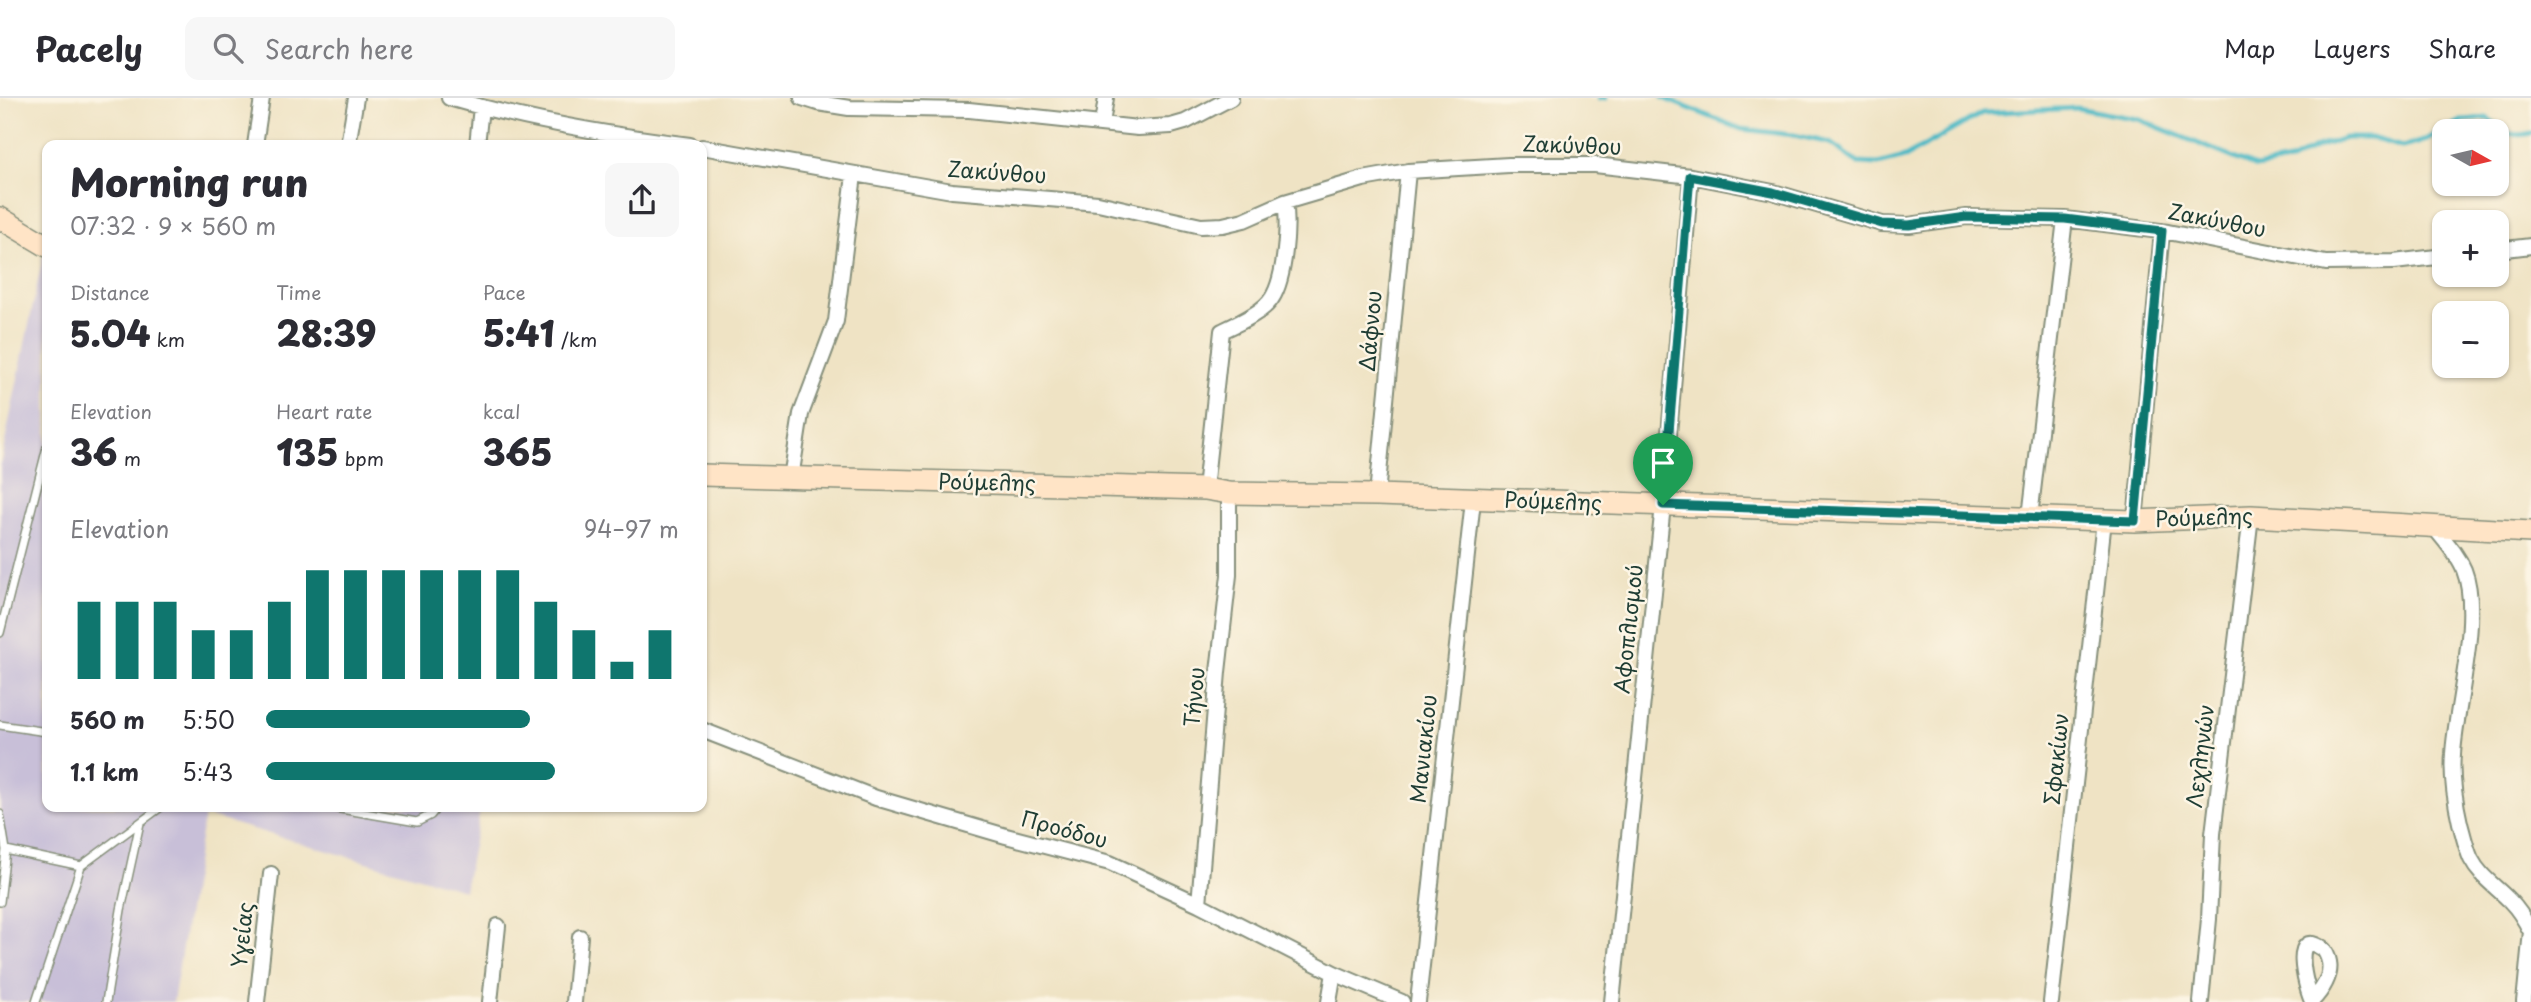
<!DOCTYPE html>
<html lang="en">
<head>
<meta charset="utf-8">
<style>
  body { margin:0; font-family:"Playpen Sans",sans-serif; background:#f7f7f7; color:#2b2b33; height:100vh; display:flex; flex-direction:column; font-size:26px; white-space:nowrap }
  * { box-sizing:border-box; margin:0 }
  p { font-size:23px; color:#7c7c81 }
  .icon { flex:none; width:38px; height:38px; fill:none; stroke:currentColor; stroke-width:2; stroke-linecap:round; stroke-linejoin:round }
  .map { position:relative; flex:1; overflow:hidden }
  .sheet { position:absolute; left:42px; top:42px; width:665px; height:672px; display:flex; flex-direction:column; background:#fff; border-radius:14px; box-shadow:0 2px 5px #0004 }
  .sheet>* { flex:none }
  .needle { width:46px; rotate:98deg }
  .tools { position:absolute; left:2432px; top:21px; display:grid; gap:14px }
  .tools a { display:grid; place-items:center; width:77px; height:77px; border-radius:14px; background:#fff; box-shadow:0 2px 5px #0004; font-size:35px }
  .pin { position:absolute; display:grid; place-items:center; width:60px; height:60px; color:#fff; margin:-72px -30px; border-radius:50% 50% 50% 0; rotate:-45deg; box-shadow:0 0 7px #0007 }
  .pin .icon { rotate:45deg }
  .round { display:grid; place-items:center; flex:none; width:74px; height:74px; border-radius:14px; background:#f7f7f7 }
  .overview { display:flex; align-items:center; justify-content:space-between; height:119px; padding:0 28px }
  h1 { font-size:38px; font-weight:800; line-height:52px }
  .figures { display:grid; grid-template-columns:repeat(3,1fr); gap:10px; height:119px; padding:7px 28px }
  .figures div { display:grid; align-content:center }
  .figures b { font-size:35px; font-weight:800 }
  .figures small { font-size:19px; font-weight:400 }
  .figures p { font-size:19px }
  .chart { height:196px; padding:14px 28px }
  .chart p { display:flex; justify-content:space-between }
  .chart svg { width:100%; height:126px; margin-top:7px; stroke:#0f766e; stroke-width:6 }
  ul { padding:0 28px; list-style:none; font-size:23px }
  li { display:grid; grid-template-columns:112px 84px 1fr; align-items:center; height:52px }
  li i { height:18px; border-radius:9px; background:#0f766e }
  header { display:flex; align-items:center; gap:42px; box-sizing:border-box; height:98px; padding:0 35px; background:#fff; border-bottom:2px solid #e1e1e2 }
  header strong { font-size:33px }
  nav { display:flex; gap:38px; margin-inline-start:auto; font-size:24px }
  .search { width:490px; height:63px; background:#f7f7f7; display:flex; align-items:center; gap:18px; box-sizing:border-box; padding:0 24px; border-radius:14px; color:#7c7c81; font-size:26px }
  .map>svg:first-child { display:block }
</style>
</head>
<body>
<header>
<strong>Pacely</strong>
<div class="search"><svg class="icon" aria-label="search" viewBox="0 0 24 24"><circle cx="10" cy="10" r="6"/><path d="M15 15l6 6"/></svg>Search here</div>
<nav><a>Map</a><a>Layers</a><a>Share</a></nav>
</header>
<div class="map">
<svg width="2531" height="904" viewBox="0 0 2531 904">
  <rect width="100%" height="100%" fill="#fcf5e5"/>
  <filter id="ink" filterUnits="userSpaceOnUse"><feTurbulence type="fractalNoise" baseFrequency=".0143" numOctaves="2"/><feDisplacementMap in="SourceGraphic" scale="14" xChannelSelector="R" yChannelSelector="G"/><feConvolveMatrix kernelMatrix="1 2 1 2 8 2 1 2 1" color-interpolation-filters="sRGB"/></filter>
  <filter id="wash" filterUnits="userSpaceOnUse"><feTurbulence type="fractalNoise" baseFrequency=".00686" numOctaves="4" result="noise"/><feDisplacementMap in="SourceGraphic" scale="28" xChannelSelector="R" yChannelSelector="G"/><feGaussianBlur stdDeviation="1.57" result="paint"/><feColorMatrix in="noise" values="0 0 0 0 0 0 0 0 0 0 0 0 0 0 0 0 0 1.4 0 .05"/><feComposite in="paint" operator="in"/></filter>
  <g filter="url(#wash)">
    <rect width="100%" height="100%" fill="#efe3c4"/>
    <path fill="#c8bfd8" d="M 43,158 L 47,162 L 47,709 L 481,709 L 464,792 L 204,717 L 173,904 L 0,904 L 0,368 Z"/>
    <g fill="none" stroke-linecap="round" stroke-linejoin="round">
      <path stroke="#4bb9c5" stroke-width="5" d="M 1663,0 L 1741,31 L 1794,37 L 1830,45 L 1858,65 L 1878,66 L 1905,59 L 1982,15 L 2077,10 L 2138,21 L 2256,69 L 2290,63 L 2317,49 L 2345,40 L 2371,40 L 2402,49 L 2421,44 L 2463,22 L 2488,20 C 2502,34 2512,40 2531,35
        M 1599,1 L 1606,0"/>
    </g>
  </g>
  <g filter="url(#ink)">
    <g fill="none" stroke-linecap="round" stroke-linejoin="round">
      <g stroke="#87907c" stroke-width="10">
        <path id="lane" d="M 0,535 L 47,349
          M 0,627 L 47,634
          M 329,709 L 417,724 L 431,717 L 437,709
          M 0,716 L 6,752 L 0,804
          M 6,752 L 81,768
          M 36,904 L 81,768 L 161,709
          M 106,904 L 121,812 L 140,725"/>
      </g>
      <g stroke="#87907c" stroke-width="18">
        <path id="street" d="M 449,0 C 528,23 609,37 690,47
          M 802,0 L 818,5 L 849,10 L 969,12 L 1138,30 L 1171,28 L 1185,24 L 1231,0
          M 1102,26 L 1106,0
          M 255,47 L 262,0
          M 348,47 L 356,0
          M 477,47 L 481,9
          M 702,49 L 952,93 L 1098,105 L 1201,128 L 1223,127 L 1244,122 L 1285,104 L 1363,81 L 1408,73 L 1509,67 L 1595,67 L 1691,78 L 1773,94 L 1882,126 L 1909,127 L 1966,119 L 2065,121 L 2168,134 L 2326,165 L 2394,164 L 2445,158
          M 2497,152 L 2531,148
          M 791,380 L 801,316 L 836,223 L 854,77
          M 1205,391 L 1222,233 C 1237,226 1264,214 1272,200 C 1285,180 1289,127 1285,104
          M 1377,397 L 1408,73
          M 2030,419 L 2065,121
          M 2135,423 L 2162,133
          M 2433,428 C 2444,442 2457,455 2464,472 C 2482,518 2456,606 2453,656 C 2451,678 2455,703 2460,725 C 2463,736 2466,750 2471,761 C 2480,779 2497,789 2510,803 C 2519,812 2525,822 2531,834
          M 702,632 L 876,700 L 1006,738 L 1110,765 L 1199,806 L 1334,875 L 1402,904
          M 1199,806 L 1218,574 L 1229,477 L 1229,395
          M 2312,903 C 2325,889 2337,871 2324,852 C 2289,826 2306,891 2312,903 L 2312,904
          M 257,904 L 271,776
          M 490,904 L 498,828
          M 574,904 L 580,839
          M 1329,904 L 1334,875
          M 1418,904 L 1473,402
          M 1612,904 L 1663,407 L 1691,78
          M 2051,904 L 2104,422
          M 2201,904 L 2209,821 L 2213,736 L 2251,418
          M 2524,904 L 2531,833"/>
      </g>
      <g stroke="#87907c" stroke-width="24">
        <path id="secondary" d="M 0,120 L 47,148
          M 702,377 L 1205,391 L 1229,395 L 1377,397 L 2135,423 L 2251,418 L 2531,434"/>
      </g>
      <use href="#lane" stroke="#fff" stroke-width="7"/>
      <use href="#street" stroke="#fff" stroke-width="14"/>
      <use href="#secondary" stroke="#ffe4c6" stroke-width="21"/>
    </g>
  </g>
  <g fill="none" stroke-linecap="round" stroke-linejoin="round" filter="url(#ink)">
    <g stroke="#fff" stroke-width="14">
      <path id="route" d="M 1690,78 L 1773,94 L 1882,126 L 1909,127 L 1966,119 L 2065,121 L 2162,133 L 2135,423 L 1663,407 Z"/>
    </g>
    <use href="#route" stroke="#0f766e" stroke-width="9"/>
  </g>
  <g text-anchor="middle" stroke-width="5" stroke-linejoin="round" paint-order="stroke">
    <g font-size="21" fill="#1f3d34" stroke="#fcf5e5">
      <text transform="translate(1572 48) rotate(2)" y="7">Ζακύνθου</text>
      <text transform="translate(997 75) rotate(4)" y="7">Ζακύνθου</text>
      <text transform="translate(2217 123) rotate(11)" y="7">Ζακύνθου</text>
      <text transform="translate(1371 233) rotate(-85)" y="7">Δάφνου</text>
      <text transform="translate(987 385) rotate(1)" y="7">Ρούμελης</text>
      <text transform="translate(1553 404) rotate(2)" y="7">Ρούμελης</text>
      <text transform="translate(2204 420) rotate(-2)" y="7">Ρούμελης</text>
      <text transform="translate(1629 531) rotate(-84)" y="7">Αφοπλισμού</text>
      <text transform="translate(1195 599) rotate(-85)" y="7">Τήνου</text>
      <text transform="translate(1424 651) rotate(-84)" y="7">Μανιακίου</text>
      <text transform="translate(2201 658) rotate(-83)" y="7">Λεχληνών</text>
      <text transform="translate(2057 661) rotate(-84)" y="7">Σφακίων</text>
      <text transform="translate(1064 732) rotate(15)" y="7">Προόδου</text>
      <text transform="translate(243 837) rotate(-84)" y="7">Υγείας</text>
    </g>
  </g>
</svg>
<div class="tools">
<a><svg class="needle" viewBox="-14 -14 28 28"><path d="M0-13l5 13h-10z" fill="#e53935"/><path d="M0 13l5-13h-10z" fill="#7c7c81"/></svg></a>
<a>+</a>
<a>−</a>
</div>
<div class="pin" style="left:1663px;top:407px;background:#1e9e55"><svg class="icon" aria-label="arrive" viewBox="0 0 24 24"><path d="M6 21V4h12l-3 4 3 4H6"/></svg></div>
<section class="sheet">
<div class="overview"><div><h1>Morning run</h1><p>07:32 · 9 × 560 m</p></div><a class="round"><svg class="icon" aria-label="share" viewBox="0 0 24 24"><path d="M12 15V3M7 8l5-5 5 5M5 13v7h14v-7"/></svg></a></div>
<div class="figures">
<div><p>Distance</p><b>5.04<small> km</small></b></div>
<div><p>Time</p><b>28:39</b></div>
<div><p>Pace</p><b>5:41<small> /km</small></b></div>
</div>
<div class="figures">
<div><p>Elevation</p><b>36<small> m</small></b></div>
<div><p>Heart rate</p><b>135<small> bpm</small></b></div>
<div><p>kcal</p><b>365</b></div>
</div>
<div class="chart"><p><span>Elevation</span>94–97 m</p>
<svg viewBox="0 0 160 44" preserveAspectRatio="none"><path d="M5 44V17M15 44V17M25 44V17M35 44V27M45 44V27M55 44V17M65 44V6M75 44V6M85 44V6M95 44V6M105 44V6M115 44V6M125 44V17M135 44V27M145 44V38M155 44V27"/></svg>
</div>
<ul>
<li><b>560 m</b>5:50<i style="width:64%"></i></li>
<li><b>1.1 km</b>5:43<i style="width:70%"></i></li>
</ul>
</section>
</div>
</body>
</html>
